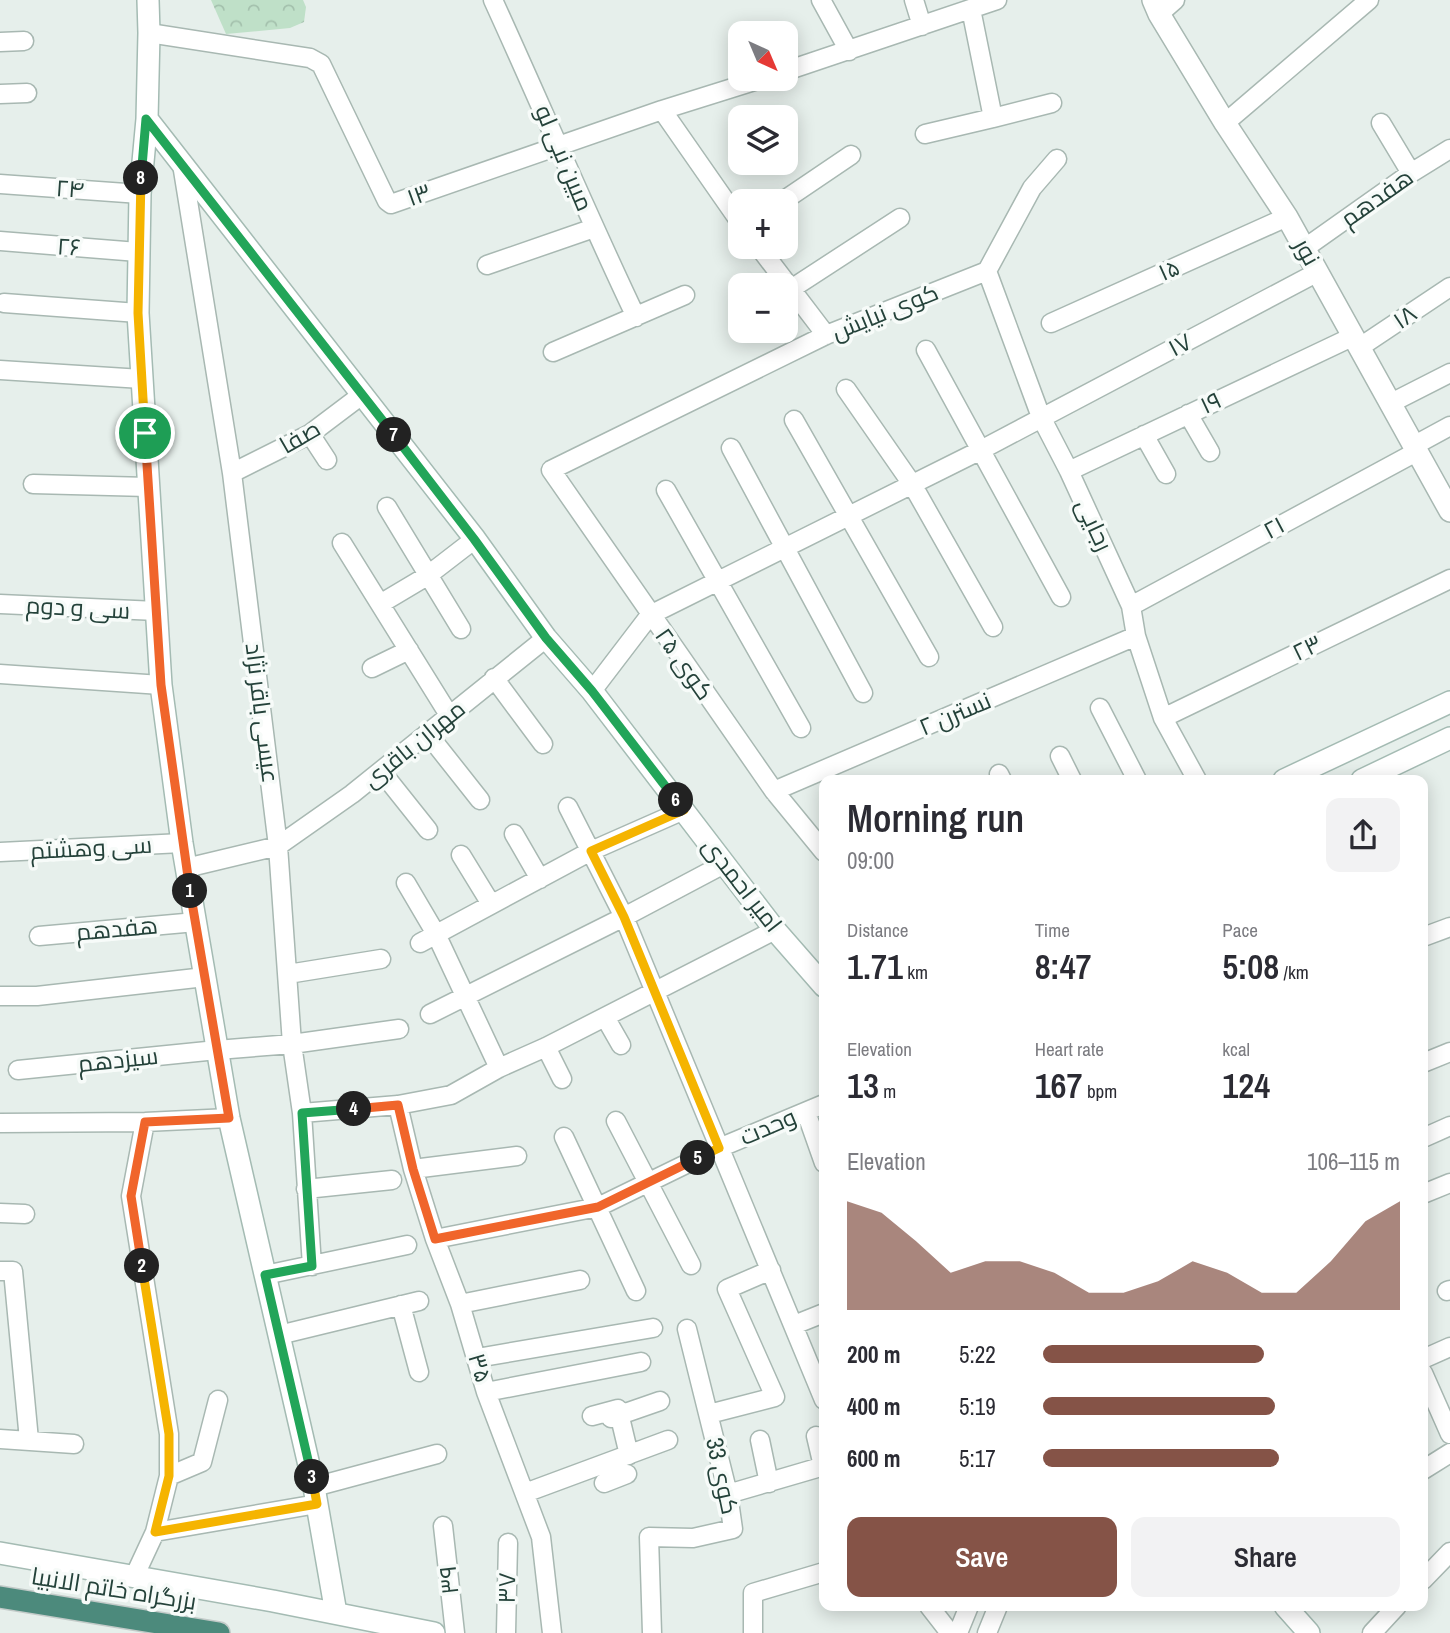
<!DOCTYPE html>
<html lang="en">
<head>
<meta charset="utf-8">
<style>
  body { margin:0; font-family:"Archivo Narrow",Cairo,sans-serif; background:#f2f2f3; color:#2b2b33; height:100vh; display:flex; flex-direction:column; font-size:26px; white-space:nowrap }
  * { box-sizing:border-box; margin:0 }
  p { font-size:23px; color:#7c7c81 }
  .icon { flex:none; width:38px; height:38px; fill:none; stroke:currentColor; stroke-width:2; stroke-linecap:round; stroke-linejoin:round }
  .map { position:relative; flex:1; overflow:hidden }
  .panel { position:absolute; left:819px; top:775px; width:609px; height:836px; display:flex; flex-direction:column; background:#fff; border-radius:14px; box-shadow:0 4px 18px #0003 }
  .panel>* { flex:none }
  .needle { width:46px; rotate:136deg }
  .fabs { position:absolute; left:728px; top:21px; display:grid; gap:14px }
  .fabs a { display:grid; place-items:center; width:70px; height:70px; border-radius:14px; background:#fff; box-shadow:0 4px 18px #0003; font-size:35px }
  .pin { position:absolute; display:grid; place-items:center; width:60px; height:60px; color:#fff; margin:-30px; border:4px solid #fff; border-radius:50%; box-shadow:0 2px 7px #0007 }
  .km { position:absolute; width:35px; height:35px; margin:-18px; border-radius:50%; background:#222; color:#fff; font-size:19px; line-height:35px; text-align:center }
  .round { display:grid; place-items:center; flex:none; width:74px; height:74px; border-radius:14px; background:#f2f2f3 }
  .overview { display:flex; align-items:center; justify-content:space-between; height:119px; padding:0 28px }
  h1 { font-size:38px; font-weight:600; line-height:52px }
  .figures { display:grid; grid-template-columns:repeat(3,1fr); gap:10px; height:119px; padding:7px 28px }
  .figures div { display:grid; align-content:center }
  .figures b { font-size:35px; font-weight:600 }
  .figures small { font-size:19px; font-weight:400 }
  .figures p { font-size:19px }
  .chart { height:196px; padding:14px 28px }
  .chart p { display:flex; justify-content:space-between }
  .chart svg { width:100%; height:126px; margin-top:7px; fill:#855347; opacity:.7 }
  .cta { display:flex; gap:14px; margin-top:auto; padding:14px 28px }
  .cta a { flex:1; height:80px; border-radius:14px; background:#855347; color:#fff; font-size:28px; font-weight:600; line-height:80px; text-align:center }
  .cta a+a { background:#f2f2f3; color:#2b2b33 }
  ul { padding:0 28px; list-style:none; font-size:23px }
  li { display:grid; grid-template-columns:112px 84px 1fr; align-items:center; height:52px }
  li i { height:18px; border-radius:9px; background:#855347 }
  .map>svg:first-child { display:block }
</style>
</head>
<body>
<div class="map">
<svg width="1450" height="1633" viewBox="0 0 1450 1633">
  <defs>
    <pattern id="forest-crowns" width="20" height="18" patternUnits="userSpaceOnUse" patternTransform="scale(1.75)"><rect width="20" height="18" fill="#bfe0c8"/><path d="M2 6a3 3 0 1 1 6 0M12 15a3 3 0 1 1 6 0" fill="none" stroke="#a4c1ad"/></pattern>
  </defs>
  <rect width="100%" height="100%" fill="#e6efeb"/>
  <path fill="url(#forest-crowns)" d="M 211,0 L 303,0 L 306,7 L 304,22 L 290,28 L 226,34 Z"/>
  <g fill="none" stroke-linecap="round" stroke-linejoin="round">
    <g stroke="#a8b8b2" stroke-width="21">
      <path id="minor" d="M 493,0 C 541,105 586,212 636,317
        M 821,0 L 849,51
        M 914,0 L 922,26
        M 1159,14 L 1175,0
        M 149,33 L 310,58 L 321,64 L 387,201 L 391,204 L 662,110 L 761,79
        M 0,42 L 24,41
        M 786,71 L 997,0
        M 0,94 L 27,93
        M 662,110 L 740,222
        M 993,118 L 1052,103
        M 1225,123 L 1369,0
        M 1381,123 L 1411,173
        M 925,134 L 993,118 L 971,9
        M 182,164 L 232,473 L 278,846 L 292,1044 L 302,1113 L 312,1266
        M 0,184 L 140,194
        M 783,201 L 851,155
        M 0,241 L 138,252
        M 759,247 L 826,335
        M 1305,248 L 1411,173 L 1450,149
        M 487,265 L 594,228
        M 987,271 L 1041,417 L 1069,471 L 1131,606 L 1136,636 L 1163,718 L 1197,780
        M 791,289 L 900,218
        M 4,303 L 138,313
        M 1051,323 L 1287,217
        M 1360,347 L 1450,287
        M 926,350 L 1061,597
        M 553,352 L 685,295
        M 0,370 L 142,379
        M 846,389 L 912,484 L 993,627
        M 1391,403 L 1450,373
        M 1188,414 L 1210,452
        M 794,420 L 929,657
        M 310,434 L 327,460
        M 1144,435 L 1166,474
        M 1415,445 L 1450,426
        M 731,448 L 863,693
        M 1069,471 L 1354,336
        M 232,473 L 310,434 L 363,394
        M 33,484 L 148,487
        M 666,490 L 801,728
        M 387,507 L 461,629
        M 342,543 L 449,715
        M 0,604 L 157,611
        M 380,604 L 427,576 L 475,539
        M 1131,606 L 1418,451
        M 372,668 L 409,650
        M 0,674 L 161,685
        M 494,678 L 543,744
        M 592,691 L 650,615 L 979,451 L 1318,272
        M 1100,708 L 1137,780
        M 1163,718 L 1450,579
        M 427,733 L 480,800
        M 1060,756 L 1072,780
        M 381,771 L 428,830
        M 999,774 L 1002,780
        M 774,791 L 1136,636
        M 568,807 L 624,917 L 824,1400
        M 514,834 L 540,879
        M 0,852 L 182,843
        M 824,852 L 774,791 L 551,470 L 826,335 L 987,271 L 1032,188 L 1057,159
        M 461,855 L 491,904
        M 186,868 L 278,846 L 352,794 L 546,638
        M 406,883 L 436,934 L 499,1068
        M 39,936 L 196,922
        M 1423,937 L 1450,927
        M 420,943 L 591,851 L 684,810
        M 288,974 L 381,959
        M 0,996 L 37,996 L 205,977
        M 430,1014 L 624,917 L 724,864
        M 605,1017 L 621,1045
        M 546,1047 L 562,1079
        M 1423,1063 L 1450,1052
        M 18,1070 L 217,1050 L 292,1044 L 399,1029
        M 398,1105 L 413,1169 L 435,1239 L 460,1304 L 486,1392 L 541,1537 L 552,1633
        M 806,1112 L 824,1163
        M 302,1113 L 398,1105 L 451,1095 L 499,1068 L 546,1047 L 775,930
        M 616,1121 L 691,1265
        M 0,1123 L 145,1122 L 229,1118
        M 564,1137 L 636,1291
        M 1423,1138 L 1450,1126
        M 413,1169 L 517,1156
        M 306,1189 L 392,1180
        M 1423,1194 L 1450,1183
        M 0,1213 L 25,1214
        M 435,1239 L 598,1207 L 719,1148 L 824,1104
        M 0,1271 L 13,1271 L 29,1440
        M 265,1275 L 407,1245
        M 1447,1291 L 1450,1290
        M 460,1304 L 580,1280
        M 401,1305 L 419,1372
        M 794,1325 L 824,1313
        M 279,1335 L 419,1301
        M 477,1358 L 653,1328
        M 1423,1359 L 1450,1347
        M 1423,1373 L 1450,1434
        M 486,1392 L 641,1362
        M 709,1414 L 775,1397 L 727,1289 L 771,1270
        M 592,1416 L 618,1409 L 629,1455
        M 611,1418 L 660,1401
        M 816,1436 L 823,1466
        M 0,1439 L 74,1444
        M 760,1440 L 769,1483
        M 1423,1470 L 1450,1453
        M 169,1476 L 202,1462 L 218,1400
        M 604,1483 L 627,1474
        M 314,1487 L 437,1454
        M 525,1493 L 668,1440
        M 728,1494 L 824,1466
        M 443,1526 L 455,1633
        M 155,1532 L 317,1504
        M 135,1575 L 155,1532 L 169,1476 L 169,1434 L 131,1196 L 145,1122
        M 1423,1580 L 1450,1552
        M 929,1606 L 950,1633
        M 506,1633 L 508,1543
        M 652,1633 L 649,1537 L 693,1538 L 733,1529 L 728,1494 L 687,1329
        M 753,1633 L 753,1593 L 824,1572
        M 958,1633 L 969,1606
        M 987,1633 L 998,1606
        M 1372,1633 L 1397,1606"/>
    </g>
    <g stroke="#a8b8b2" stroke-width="24">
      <path id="tertiary" d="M 1153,0 L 1159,14 L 1225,123 L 1287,217 L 1450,511"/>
    </g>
    <g stroke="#a4bbb3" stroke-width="24">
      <path id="secondary" d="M 148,0 L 149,33 L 147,119 L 140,194 L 138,313 L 161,685 L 182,843 L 229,1118 L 314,1487 L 336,1613
        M 147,119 L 475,539 L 546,638 L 592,691 L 775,930 L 824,986
        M 1284,780 L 1450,702
        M 1362,780 L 1450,738
        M 0,1553 L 273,1601 L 434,1633
        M 1285,1606 L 1309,1633"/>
    </g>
    <g stroke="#c2cac8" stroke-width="24">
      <path id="trunk" d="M 0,1597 L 219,1633"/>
    </g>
    <use href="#minor" stroke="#fff" stroke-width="18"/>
    <use href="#tertiary" stroke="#fff" stroke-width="21"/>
    <use href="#secondary" stroke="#fff" stroke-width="21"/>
    <use href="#trunk" stroke="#4c8a7c" stroke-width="21"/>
  </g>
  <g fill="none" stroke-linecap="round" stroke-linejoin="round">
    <g stroke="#fff" stroke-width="14">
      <path id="split-1" d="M 145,433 L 161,685 L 190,891"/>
    </g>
    <g stroke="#fff" stroke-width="14">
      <path id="split-2" d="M 142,1266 L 131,1196 L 145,1122 L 229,1118 L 190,891"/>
    </g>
    <g stroke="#fff" stroke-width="14">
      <path id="split-3" d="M 142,1266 L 169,1434 L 169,1476 L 155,1532 L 317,1504 L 312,1477"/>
    </g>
    <g stroke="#fff" stroke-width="14">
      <path id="split-4" d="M 312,1477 L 265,1275 L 312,1266 L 302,1113 L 354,1109"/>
    </g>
    <g stroke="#fff" stroke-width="14">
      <path id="split-5" d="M 354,1109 L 398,1105 L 413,1169 L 435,1239 L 598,1207 L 698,1158"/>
    </g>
    <g stroke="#fff" stroke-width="14">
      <path id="split-6" d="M 676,800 L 684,810 L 591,851 L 624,917 L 719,1148 L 698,1158"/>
    </g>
    <g stroke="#fff" stroke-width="14">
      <path id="split-7" d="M 394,435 L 474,539 L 546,638 L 592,691 L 676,800"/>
    </g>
    <g stroke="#fff" stroke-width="14">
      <path id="split-8" d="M 141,178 L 146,119 L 394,435"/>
    </g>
    <g stroke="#fff" stroke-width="14">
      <path id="split-9" d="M 141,178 L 138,313 L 145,433"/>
    </g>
    <use href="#split-1" stroke="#f0652b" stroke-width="9"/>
    <use href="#split-2" stroke="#f0652b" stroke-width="9"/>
    <use href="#split-3" stroke="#f5b400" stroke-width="9"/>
    <use href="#split-4" stroke="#22a559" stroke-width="9"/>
    <use href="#split-5" stroke="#f0652b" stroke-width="9"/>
    <use href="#split-6" stroke="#f5b400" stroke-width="9"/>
    <use href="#split-7" stroke="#22a559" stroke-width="9"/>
    <use href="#split-8" stroke="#22a559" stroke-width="9"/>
    <use href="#split-9" stroke="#f5b400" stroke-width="9"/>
  </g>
  <g text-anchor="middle" stroke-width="7" stroke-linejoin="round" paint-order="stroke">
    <g font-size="24" fill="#24423a" stroke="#f7fbf9">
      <text transform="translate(564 158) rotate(67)" y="8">مبین نبی لو</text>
      <text transform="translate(70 189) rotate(4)" y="8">۲۴</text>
      <text transform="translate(419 195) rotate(-20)" y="8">۱۳</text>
      <text transform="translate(1377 198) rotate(-35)" y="8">هفدهم</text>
      <text transform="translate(69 247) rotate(4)" y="8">۲۶</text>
      <text transform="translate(1307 252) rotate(61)" y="8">نور</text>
      <text transform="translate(1169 270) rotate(-24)" y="8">۱۵</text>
      <text transform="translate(885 312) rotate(-22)" y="8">کوی نیایش</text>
      <text transform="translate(1405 317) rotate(-34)" y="8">۱۸</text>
      <text transform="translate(1180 345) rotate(-28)" y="8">۱۷</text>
      <text transform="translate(1211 403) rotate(-25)" y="8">۱۹</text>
      <text transform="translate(300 437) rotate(-30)" y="8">صفا</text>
      <text transform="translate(1094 525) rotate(65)" y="8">رجایی</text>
      <text transform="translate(1274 528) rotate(-28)" y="8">۲۱</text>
      <text transform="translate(78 608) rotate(3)" y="8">سی و دوم</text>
      <text transform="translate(1307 648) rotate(-26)" y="8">۲۳</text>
      <text transform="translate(684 664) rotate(55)" y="8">کوی ۲۵</text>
      <text transform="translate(262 713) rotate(83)" y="8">عیسی باقر نژاد</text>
      <text transform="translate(955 714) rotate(-23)" y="8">نسترن ۲</text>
      <text transform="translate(414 744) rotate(-39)" y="8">مهران باقری</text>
      <text transform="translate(91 848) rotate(-3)" y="8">سی وهشتم</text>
      <text transform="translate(742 885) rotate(52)" y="8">امیر احمدی</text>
      <text transform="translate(117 929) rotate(-5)" y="8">هفدهم</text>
      <text transform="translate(118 1060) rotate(-6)" y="8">سیزدهم</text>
      <text transform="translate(768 1127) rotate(-23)" y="8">وحدت</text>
      <text transform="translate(480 1368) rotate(73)" y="8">۳۵</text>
      <text transform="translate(722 1476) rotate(78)" y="8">کوی 33</text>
      <text transform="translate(449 1580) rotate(-96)" y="8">۳۹</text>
      <text transform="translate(507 1588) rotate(-89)" y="8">۳۷</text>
      <text transform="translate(114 1589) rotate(9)" y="8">بزرگراه خاتم الانبیا</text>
    </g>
  </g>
</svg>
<div class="fabs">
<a><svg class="needle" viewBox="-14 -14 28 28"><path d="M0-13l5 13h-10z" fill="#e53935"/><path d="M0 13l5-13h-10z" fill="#7c7c81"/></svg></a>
<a><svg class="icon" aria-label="layers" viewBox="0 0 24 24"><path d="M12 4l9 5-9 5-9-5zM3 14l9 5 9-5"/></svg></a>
<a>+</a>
<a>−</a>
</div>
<div class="pin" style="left:145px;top:433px;background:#1e9e55"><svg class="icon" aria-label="arrive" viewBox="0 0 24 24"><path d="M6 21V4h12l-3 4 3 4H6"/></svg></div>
<b class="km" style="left:190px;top:891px">1</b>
<b class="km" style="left:142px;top:1266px">2</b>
<b class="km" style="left:312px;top:1477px">3</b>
<b class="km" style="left:354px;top:1109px">4</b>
<b class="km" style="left:698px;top:1158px">5</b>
<b class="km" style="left:676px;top:800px">6</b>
<b class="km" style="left:394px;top:435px">7</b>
<b class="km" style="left:141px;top:178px">8</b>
<section class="panel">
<div class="overview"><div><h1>Morning run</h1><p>09:00</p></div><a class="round"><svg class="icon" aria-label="share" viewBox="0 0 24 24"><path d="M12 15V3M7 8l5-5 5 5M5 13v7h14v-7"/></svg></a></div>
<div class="figures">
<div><p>Distance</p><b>1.71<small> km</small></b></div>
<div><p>Time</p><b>8:47</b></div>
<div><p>Pace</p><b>5:08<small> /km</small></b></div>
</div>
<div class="figures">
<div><p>Elevation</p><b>13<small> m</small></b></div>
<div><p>Heart rate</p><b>167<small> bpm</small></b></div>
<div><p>kcal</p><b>124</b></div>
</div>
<div class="chart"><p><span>Elevation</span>106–115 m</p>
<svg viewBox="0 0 160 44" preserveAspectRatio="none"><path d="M0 44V6L10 10L20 20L30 31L40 27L50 27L60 31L70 38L80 38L90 34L100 27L110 31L120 38L130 38L140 27L150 13L160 6V44z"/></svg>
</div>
<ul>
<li><b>200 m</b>5:22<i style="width:62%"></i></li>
<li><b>400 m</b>5:19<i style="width:65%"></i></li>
<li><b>600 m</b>5:17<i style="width:66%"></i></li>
</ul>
<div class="cta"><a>Save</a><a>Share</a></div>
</section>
</div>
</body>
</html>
